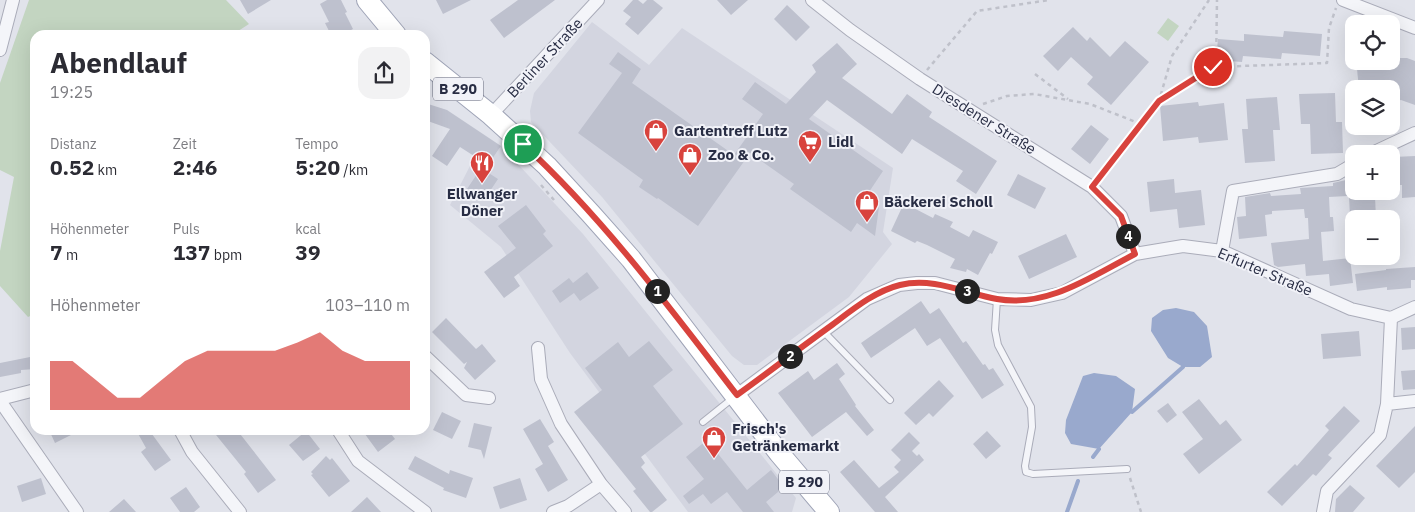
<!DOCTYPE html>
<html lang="de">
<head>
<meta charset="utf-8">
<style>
  body { margin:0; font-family:"IBM Plex Sans",sans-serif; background:#f2f2f3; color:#2b2b33; height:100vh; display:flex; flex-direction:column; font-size:19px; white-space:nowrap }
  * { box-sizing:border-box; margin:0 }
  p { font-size:16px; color:#7c7c81 }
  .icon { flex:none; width:28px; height:28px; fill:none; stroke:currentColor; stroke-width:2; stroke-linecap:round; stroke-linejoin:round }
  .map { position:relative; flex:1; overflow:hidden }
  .details { position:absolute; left:30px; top:30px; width:400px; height:405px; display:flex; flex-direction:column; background:#fff; border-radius:15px; box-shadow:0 5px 20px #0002 }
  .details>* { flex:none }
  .controls { position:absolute; left:1345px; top:15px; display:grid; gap:10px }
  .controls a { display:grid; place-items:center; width:55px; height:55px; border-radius:10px; background:#fff; box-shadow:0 5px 20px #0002; font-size:25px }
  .pin { position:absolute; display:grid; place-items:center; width:42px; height:42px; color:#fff; margin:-21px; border:2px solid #fff; border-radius:50%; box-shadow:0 1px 5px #0007 }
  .km { position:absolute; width:25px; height:25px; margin:-12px; border-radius:50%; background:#222; color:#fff; font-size:14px; line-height:25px; text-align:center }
  .round { display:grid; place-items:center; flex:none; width:52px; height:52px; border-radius:15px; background:#f2f2f3 }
  .head { display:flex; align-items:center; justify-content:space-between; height:85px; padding:0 20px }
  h1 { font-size:28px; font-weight:700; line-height:38px }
  .stats { display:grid; grid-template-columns:repeat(3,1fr); gap:8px; height:85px; padding:5px 20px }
  .stats div { display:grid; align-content:center }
  .stats b { font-size:21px; font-weight:700 }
  .stats small { font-size:14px; font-weight:400 }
  .stats p { font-size:14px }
  .chart { height:140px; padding:10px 20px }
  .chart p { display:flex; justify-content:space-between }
  .chart svg { width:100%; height:90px; margin-top:5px; fill:#d8433d; opacity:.7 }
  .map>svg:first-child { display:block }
</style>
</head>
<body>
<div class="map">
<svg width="1415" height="512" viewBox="0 0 1415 512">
  <rect width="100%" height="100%" fill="#e1e3eb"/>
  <path fill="#d3d5e0" d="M 592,22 L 649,65 L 682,28 L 893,168 L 883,232 L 892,244 L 849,297 L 757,365 L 744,365 L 732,356 L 602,197 L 531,122 L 530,111 L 534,93 Z
    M 501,146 L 583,234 L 796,498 L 792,512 L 688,512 L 570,353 L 501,247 L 450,205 L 473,160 L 486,168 Z"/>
  <path fill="#c3d5c1" d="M 29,0 L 226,0 L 249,24 L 232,35 L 35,35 L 35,314 L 28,317 L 0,286 L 0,251 L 14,177 L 0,170 L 0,83 Z
    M 1168,18 L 1179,26 L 1168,41 L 1157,33 Z"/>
  <path fill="#99a9cd" d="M 1176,308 L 1194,312 L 1207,326 L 1212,357 L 1200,367 L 1183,367 L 1168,358 L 1151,331 L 1152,318 L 1163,310 Z
    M 1094,373 L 1116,376 L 1135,389 L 1132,412 L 1099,449 L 1071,444 L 1065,433 L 1066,420 L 1083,376 Z"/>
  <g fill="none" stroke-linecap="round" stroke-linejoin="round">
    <path stroke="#99a9cd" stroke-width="4" d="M 1132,412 L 1183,367
      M 1093,457 L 1099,449
      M 1067,512 L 1078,481"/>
  </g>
  <path fill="#bec1ce" d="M 240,0 L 271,0 L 248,14 Z
    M 327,0 L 341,0 L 347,12 L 345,13 L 353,29 L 341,35 L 331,35 L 325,23 L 329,22 L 320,4 Z
    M 436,0 L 471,0 L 443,14 Z
    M 518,0 L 555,0 L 504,38 L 490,20 Z
    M 633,0 L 638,0 L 643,4 L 647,0 L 653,0 L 663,8 L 638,35 L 625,24 L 631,17 L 623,11 Z
    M 717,0 L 748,0 L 731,15 Z
    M 787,5 L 810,27 L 796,41 L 774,19 Z
    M 1073,27 L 1087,41 L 1090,37 L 1110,57 L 1125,41 L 1149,62 L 1111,105 L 1087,84 L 1093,77 L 1071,57 L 1058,71 L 1043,56 Z
    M 1284,31 L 1322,34 L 1320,56 L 1282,53 L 1281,59 L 1243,56 L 1242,62 L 1216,60 L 1218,39 L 1244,41 L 1244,34 L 1283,37 Z
    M 837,43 L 857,64 L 842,78 L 892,114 L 907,94 L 932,112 L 929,117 L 997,161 L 976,194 L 956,181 L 963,171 L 912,139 L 902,154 L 827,100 L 809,119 L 883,171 L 865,198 L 879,207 L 875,236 L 857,223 L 851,232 L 790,189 L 794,184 L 750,153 L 698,226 L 658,198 L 657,199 L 639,187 L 643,180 L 578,133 L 622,73 L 609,64 L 618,52 L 641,69 L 632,83 L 734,155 L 763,114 L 742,99 L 755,82 L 786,104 L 816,72 L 812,65 Z
    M 1391,58 L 1407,58 L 1415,61 L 1415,105 L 1401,100 L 1391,102 L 1391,89 L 1359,89 L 1357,69 L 1381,66 L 1383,61 L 1391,61 Z
    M 1335,93 L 1336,122 L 1342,122 L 1343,153 L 1311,154 L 1310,124 L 1301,124 L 1299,94 Z
    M 1277,97 L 1280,130 L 1273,130 L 1275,161 L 1245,163 L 1242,129 L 1248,129 L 1246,99 Z
    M 1198,102 L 1199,106 L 1224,103 L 1228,140 L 1199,143 L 1198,137 L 1163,141 L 1160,106 Z
    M 425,103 L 447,110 L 501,146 L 488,165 L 460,147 L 447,166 L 432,156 L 450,129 L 425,120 Z
    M 1091,125 L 1109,139 L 1090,164 L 1071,149 Z
    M 1415,156 L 1415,197 L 1402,198 L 1402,185 L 1396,185 L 1394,157 Z
    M 481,168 L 498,179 L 484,200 L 467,189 Z
    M 1018,174 L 1046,188 L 1035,209 L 1007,195 Z
    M 1174,179 L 1175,193 L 1201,190 L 1205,225 L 1179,228 L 1177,209 L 1150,212 L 1147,182 Z
    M 1346,180 L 1347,196 L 1329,197 L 1330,217 L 1333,217 L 1334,231 L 1321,232 L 1323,261 L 1350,258 L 1353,283 L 1330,286 L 1329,274 L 1306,276 L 1305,264 L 1278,267 L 1274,265 L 1271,243 L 1309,239 L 1308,218 L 1305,218 L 1304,209 L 1272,211 L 1272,214 L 1265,215 L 1267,236 L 1239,239 L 1237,217 L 1246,216 L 1245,197 L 1270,193 L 1271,196 L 1301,194 L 1300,188 L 1333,186 L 1333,183 Z
    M 1375,196 L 1376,219 L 1361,219 L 1361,215 L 1350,216 L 1349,197 Z
    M 904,203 L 933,218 L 935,214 L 953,222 L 950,227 L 969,237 L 973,230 L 998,242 L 992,254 L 990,253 L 978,275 L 967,269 L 966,272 L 950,268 L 955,259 L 927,245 L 917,241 L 915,243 L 891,231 Z
    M 526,205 L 546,231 L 543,234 L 553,246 L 514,277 L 520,286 L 504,298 L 484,272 L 516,248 L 498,226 Z
    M 1066,234 L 1077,257 L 1029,279 L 1018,256 Z
    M 1415,267 L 1415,280 L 1411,280 L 1411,288 L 1387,290 L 1387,287 L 1357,291 L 1355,274 L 1386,270 L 1386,269 Z
    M 587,272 L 599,288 L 580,301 L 574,293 L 560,303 L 552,291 L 569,278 L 573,283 Z
    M 921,301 L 930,314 L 939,308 L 963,343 L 966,341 L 983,365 L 985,364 L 989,370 L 993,368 L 1004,385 L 982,399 L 940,338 L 927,346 L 915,328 L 871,358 L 861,343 Z
    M 446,318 L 476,349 L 482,344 L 496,361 L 475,380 L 464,368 L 467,362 L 464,364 L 432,332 Z
    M 1415,327 L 1415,349 L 1402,350 L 1401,328 Z
    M 1359,331 L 1361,356 L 1323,359 L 1321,334 Z
    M 649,341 L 673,370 L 653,386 L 683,424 L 641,457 L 645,463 L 641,467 L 667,500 L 652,512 L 650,512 L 633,491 L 636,489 L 574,412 L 602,390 L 585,368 L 618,342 L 629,357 Z
    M 35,356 L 35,369 L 21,370 L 21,373 L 0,377 L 0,363 Z
    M 837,363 L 845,374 L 839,379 L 856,405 L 855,406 L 874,430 L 867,436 L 846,412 L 812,437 L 778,393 L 808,371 L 814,380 Z
    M 1415,370 L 1415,389 L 1403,390 L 1401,371 Z
    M 939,380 L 954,396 L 933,417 L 929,413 L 916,425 L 904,413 Z
    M 1199,399 L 1220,425 L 1226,420 L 1242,440 L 1199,474 L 1183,454 L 1203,439 L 1182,412 Z
    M 1168,403 L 1177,415 L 1167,423 L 1157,411 Z
    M 1344,406 L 1360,421 L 1328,455 L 1332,458 L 1316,476 L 1313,474 L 1282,506 L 1267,492 L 1295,464 L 1297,466 L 1329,430 L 1325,426 Z
    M 442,412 L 461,421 L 452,439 L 433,430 Z
    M 540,419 L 554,442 L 548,446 L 568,480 L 548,492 L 535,469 L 543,464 L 523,429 Z
    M 474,423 L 492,427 L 484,459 L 481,450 L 468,447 Z
    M 1415,426 L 1415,472 L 1399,488 L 1376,466 Z
    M 49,430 L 81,430 L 55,443 Z
    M 136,430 L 149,430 L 171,460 L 155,471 L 141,452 L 146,448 Z
    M 212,430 L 237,430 L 276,480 L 258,493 L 244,474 L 246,472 Z
    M 362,430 L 388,430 L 395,439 L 378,452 Z
    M 306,431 L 320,449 L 303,461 L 289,445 Z
    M 987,431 L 1001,446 L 986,459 L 973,444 Z
    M 909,432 L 920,443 L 912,451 L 917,456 L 919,454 L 924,460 L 885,497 L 898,512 L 875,512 L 840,472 L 854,460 L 879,488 L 899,472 L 894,467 L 901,460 L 891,450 Z
    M 707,440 L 747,490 L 771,470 L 784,487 L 766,502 L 774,512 L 743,512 L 727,492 L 711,504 L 703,494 L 689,504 L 683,496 L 704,479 L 686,457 Z
    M 326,456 L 330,460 L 332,458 L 350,481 L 329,497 L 311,475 L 313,474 L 311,472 Z
    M 415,456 L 449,474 L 450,470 L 473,478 L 466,498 L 443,490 L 444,488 L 408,469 Z
    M 41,478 L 46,494 L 22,502 L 17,486 Z
    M 520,478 L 527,500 L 500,509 L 493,487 Z
    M 1350,485 L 1365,498 L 1353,512 L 1335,512 L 1336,499 Z
    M 186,487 L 200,507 L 194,512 L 180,512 L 170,498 Z
    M 367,497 L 381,512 L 351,512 Z
    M 124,499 L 136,512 L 109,512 Z"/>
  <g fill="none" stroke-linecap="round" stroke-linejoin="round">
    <g stroke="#aaacb9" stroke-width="8">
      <path id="lane" d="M 997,299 L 995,330 L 998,345 L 1031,407 L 1032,427 L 1025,466 L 1026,472 L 1033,474 L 1127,469
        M 823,331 L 890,400
        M 703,422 L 733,398"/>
    </g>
    <g stroke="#aaacb9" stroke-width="14">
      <path id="street" d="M 812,0 L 850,30 L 920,79 L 1092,187 L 1121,216 L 1135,254
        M 1343,0 L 1415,28
        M 0,50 L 13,0
        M 491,115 L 598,0
        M 1370,154 L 1415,133
        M 1222,251 L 1233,191 L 1337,174 L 1354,164
        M 538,348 L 541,379 L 561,424 L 601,484 L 625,512
        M 425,356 L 466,395 L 489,398
        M 737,395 L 867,299 L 899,285 L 917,283 L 935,283 L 997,299 L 1031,300 L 1062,293 L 1135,254 L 1183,246 L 1222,251 L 1351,309 L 1391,318 L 1415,307
        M 0,399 L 35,390
        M 0,401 L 77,512
        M 1387,404 L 1415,401
        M 180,430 L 192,452 L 240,512
        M 338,430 L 358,461 L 425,512
        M 553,512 L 568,506 L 601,484
        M 1323,512 L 1327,491 L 1380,435 L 1387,404 L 1391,318"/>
    </g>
    <g stroke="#9fa4b7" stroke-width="22">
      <path id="primary" d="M 367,0 L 396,35
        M 425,62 L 491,115 L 523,144 L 547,166 L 591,214 L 631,259 L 779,453 L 829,512"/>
    </g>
    <path stroke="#bfc1ca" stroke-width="2.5" stroke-dasharray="4 4" stroke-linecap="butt" d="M 1216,66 L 1217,0
      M 927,70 L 977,11 L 1049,0
      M 1035,74 L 1068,99
      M 1159,101 L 1213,67 L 1327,63 L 1329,28 L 1336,8
      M 983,104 L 1007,96 L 1034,94 L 1090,104 L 1141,124
      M 1099,178 L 1159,101 L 1172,56 L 1209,0
      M 541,185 L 554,200
      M 1130,478 L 1141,512"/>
    <use href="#lane" stroke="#f4f5f9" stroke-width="6"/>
    <use href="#street" stroke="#f4f5f9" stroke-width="12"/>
    <use href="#primary" stroke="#fff" stroke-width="20"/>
  </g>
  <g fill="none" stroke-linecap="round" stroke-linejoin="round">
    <g stroke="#fff" stroke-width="10">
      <path id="route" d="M 523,144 C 604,219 670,308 737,395 C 769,372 800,348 832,325 C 852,310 875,291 900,285 C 933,277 965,293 997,299 C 1048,308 1092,276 1135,254 L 1121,216 L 1092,187 L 1159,101 L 1213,67"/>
    </g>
    <use href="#route" stroke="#d8433d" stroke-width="6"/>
  </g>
  <defs>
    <g id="shop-pin" transform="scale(1.25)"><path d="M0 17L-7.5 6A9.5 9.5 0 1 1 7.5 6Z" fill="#d8433d" stroke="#f1f2f8"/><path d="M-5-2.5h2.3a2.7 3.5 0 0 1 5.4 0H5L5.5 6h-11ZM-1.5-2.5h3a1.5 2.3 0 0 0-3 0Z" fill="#fff"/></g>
    <g id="supermarket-pin" transform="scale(1.25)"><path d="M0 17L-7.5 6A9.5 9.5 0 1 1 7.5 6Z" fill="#d8433d" stroke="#f1f2f8"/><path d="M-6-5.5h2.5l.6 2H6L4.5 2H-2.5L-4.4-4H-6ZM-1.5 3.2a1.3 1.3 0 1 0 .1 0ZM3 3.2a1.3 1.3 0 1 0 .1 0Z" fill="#fff"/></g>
    <g id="restaurant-pin" transform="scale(1.25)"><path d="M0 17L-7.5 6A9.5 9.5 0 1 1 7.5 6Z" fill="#d8433d" stroke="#f1f2f8"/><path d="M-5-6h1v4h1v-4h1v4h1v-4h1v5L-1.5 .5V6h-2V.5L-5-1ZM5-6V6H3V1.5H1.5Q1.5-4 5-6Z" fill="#fff"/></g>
  </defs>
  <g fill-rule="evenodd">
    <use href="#shop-pin" x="656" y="131"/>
    <use href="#supermarket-pin" x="810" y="142"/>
    <use href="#shop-pin" x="690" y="155"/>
    <use href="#restaurant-pin" x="482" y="163"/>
    <use href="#shop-pin" x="867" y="202"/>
    <use href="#shop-pin" x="714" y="438"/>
  </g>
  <g text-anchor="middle" stroke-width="4" stroke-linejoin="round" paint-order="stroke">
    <g fill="#f1f2f8" stroke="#64687a" stroke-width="1">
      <rect x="433" y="77.5" width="50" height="23" rx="4"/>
      <rect x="779" y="470.5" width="50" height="23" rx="4"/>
    </g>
    <g font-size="14" font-weight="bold" fill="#282d44">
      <text x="458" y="94">B 290</text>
      <text x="804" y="487">B 290</text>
    </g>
    <g font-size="15" fill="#282d44" stroke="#f1f2f8">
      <text transform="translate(545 58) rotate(-47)" y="5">Berliner Straße</text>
      <text transform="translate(984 119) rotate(32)" y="5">Dresdener Straße</text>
      <text transform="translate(1265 272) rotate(23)" y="5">Erfurter Straße</text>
    </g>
    <g font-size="15" font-weight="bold" fill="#282d44" stroke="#f1f2f8" text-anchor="start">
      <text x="674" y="136">Gartentreff Lutz</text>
      <text x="828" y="147">Lidl</text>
      <text x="708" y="160">Zoo &amp; Co.</text>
      <text x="482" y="199" text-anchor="middle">Ellwanger<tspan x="482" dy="17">Döner</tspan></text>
      <text x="884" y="207">Bäckerei Scholl</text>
      <text x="732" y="434">Frisch's<tspan x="732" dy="17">Getränkemarkt</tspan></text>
    </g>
  </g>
</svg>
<div class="controls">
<a><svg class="icon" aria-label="locate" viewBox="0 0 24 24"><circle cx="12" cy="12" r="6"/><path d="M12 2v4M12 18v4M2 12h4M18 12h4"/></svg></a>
<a><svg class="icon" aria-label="layers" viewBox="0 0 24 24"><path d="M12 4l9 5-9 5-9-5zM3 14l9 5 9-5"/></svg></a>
<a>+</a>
<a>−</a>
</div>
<div class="pin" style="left:523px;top:144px;background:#1e9e55"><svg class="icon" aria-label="arrive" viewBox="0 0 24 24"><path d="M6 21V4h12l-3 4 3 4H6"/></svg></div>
<div class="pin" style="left:1213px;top:67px;background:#d93025"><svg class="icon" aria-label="check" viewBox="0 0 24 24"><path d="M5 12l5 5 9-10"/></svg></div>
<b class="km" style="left:657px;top:291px">1</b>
<b class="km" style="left:790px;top:356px">2</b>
<b class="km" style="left:967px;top:291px">3</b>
<b class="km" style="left:1128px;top:236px">4</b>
<section class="details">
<div class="head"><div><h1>Abendlauf</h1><p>19:25</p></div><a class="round"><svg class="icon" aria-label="share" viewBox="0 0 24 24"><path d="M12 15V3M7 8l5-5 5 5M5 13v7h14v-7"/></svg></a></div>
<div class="stats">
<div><p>Distanz</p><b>0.52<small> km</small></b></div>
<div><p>Zeit</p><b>2:46</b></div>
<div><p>Tempo</p><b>5:20<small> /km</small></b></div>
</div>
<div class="stats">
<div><p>Höhenmeter</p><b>7<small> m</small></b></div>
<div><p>Puls</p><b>137<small> bpm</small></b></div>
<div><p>kcal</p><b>39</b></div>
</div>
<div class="chart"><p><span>Höhenmeter</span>103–110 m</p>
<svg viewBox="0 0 160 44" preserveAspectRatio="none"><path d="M0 44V20L10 20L20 29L30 38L40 38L50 29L60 20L70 15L80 15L90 15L100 15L110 11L120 6L130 15L140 20L150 20L160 20V44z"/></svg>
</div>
</section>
</div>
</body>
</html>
